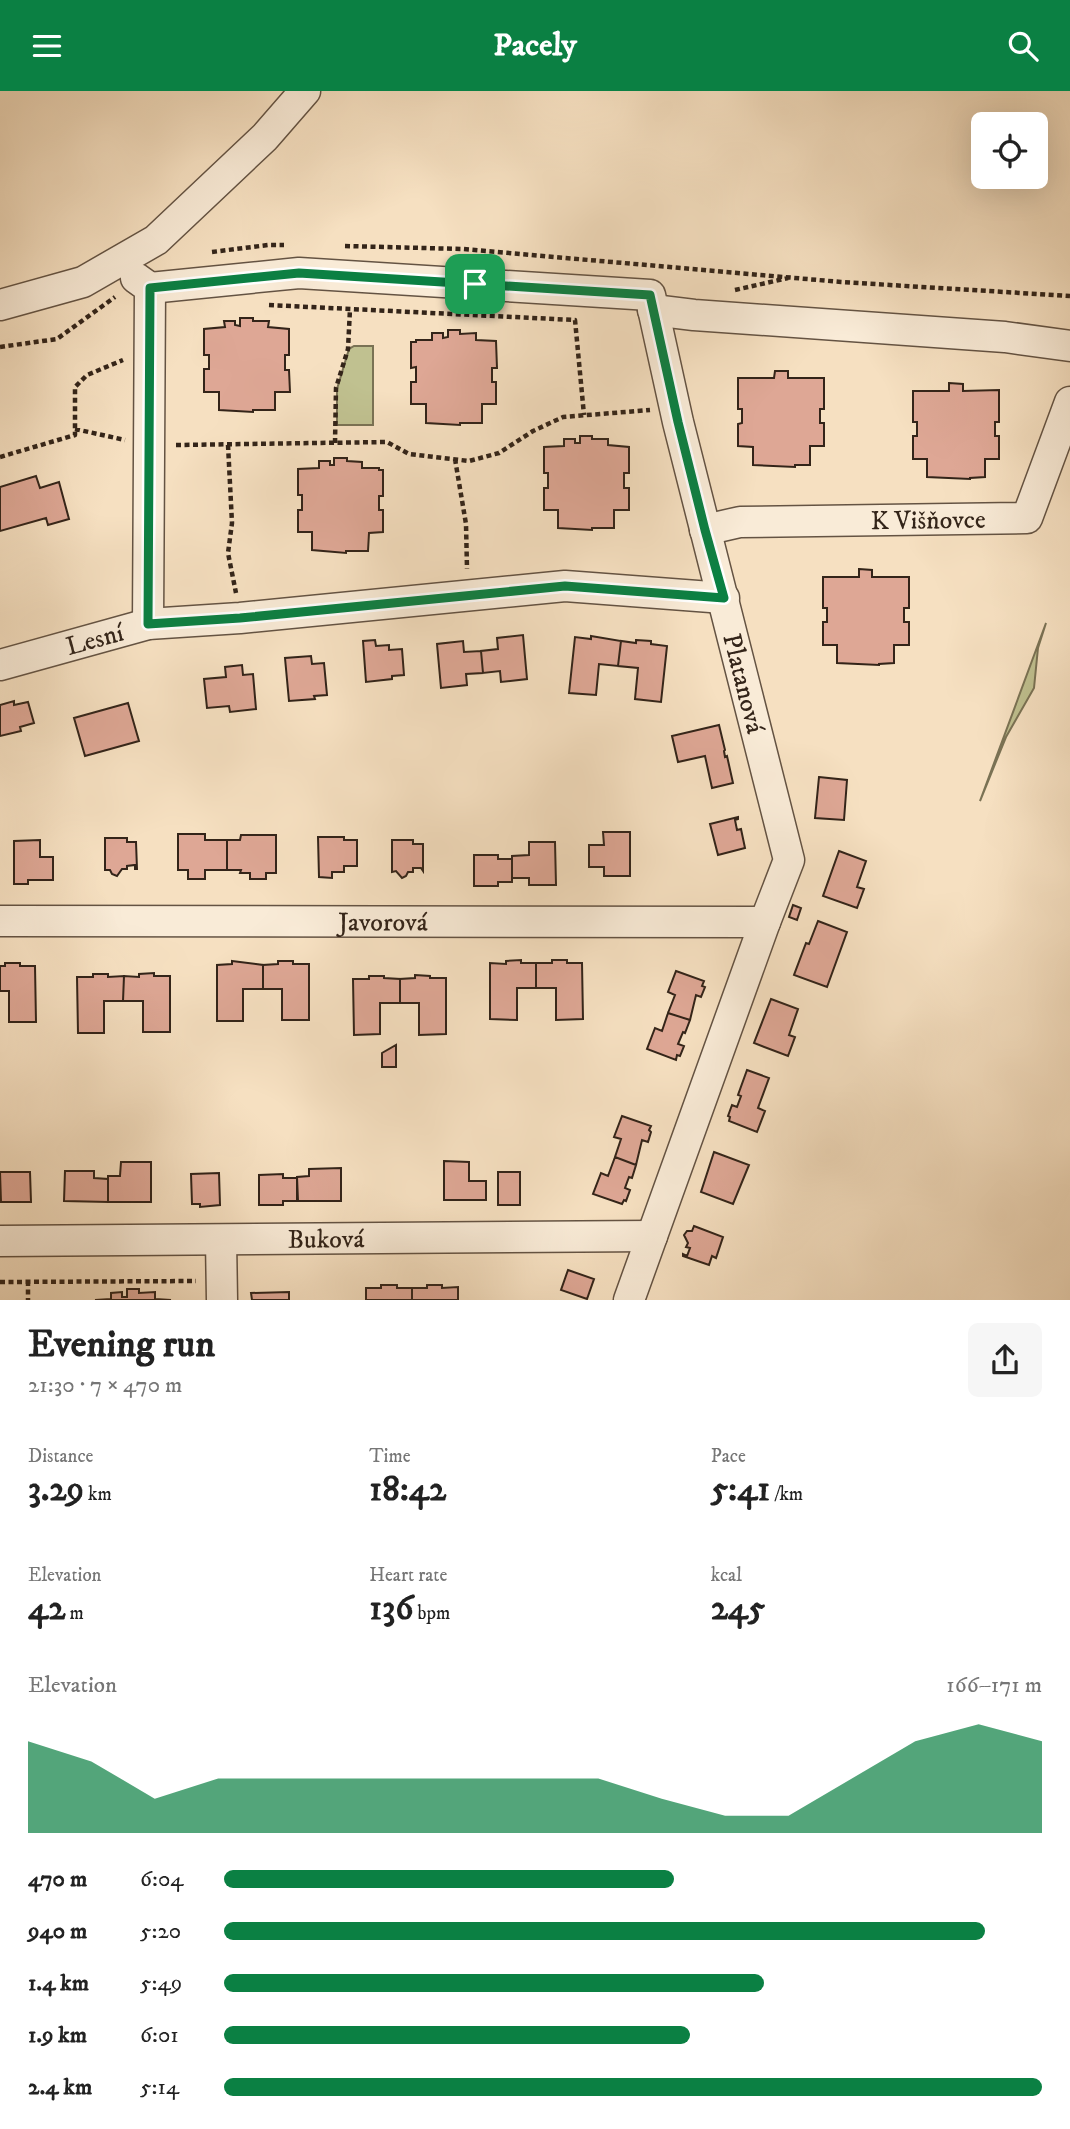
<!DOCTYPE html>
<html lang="en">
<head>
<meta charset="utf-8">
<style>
  body { margin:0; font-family:"IM FELL DW Pica",serif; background:#f6f6f6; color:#222; height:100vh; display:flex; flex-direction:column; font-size:26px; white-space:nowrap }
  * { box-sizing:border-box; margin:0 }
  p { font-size:23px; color:#767676 }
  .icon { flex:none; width:38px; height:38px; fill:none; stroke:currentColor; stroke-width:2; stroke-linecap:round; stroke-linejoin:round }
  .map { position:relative; height:1209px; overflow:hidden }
  .details { display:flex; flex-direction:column; background:#fff; flex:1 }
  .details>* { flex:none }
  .tools { position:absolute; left:971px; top:21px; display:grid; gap:14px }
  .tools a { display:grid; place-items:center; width:77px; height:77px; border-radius:10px; background:#fff; box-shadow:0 7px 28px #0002; font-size:35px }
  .pin { position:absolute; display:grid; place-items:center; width:60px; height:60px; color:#fff; margin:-30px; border-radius:14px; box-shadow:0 4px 10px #0006 }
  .round { display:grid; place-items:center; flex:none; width:74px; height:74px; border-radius:10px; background:#f6f6f6 }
  .overview { display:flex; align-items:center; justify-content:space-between; height:119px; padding:0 28px }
  h1 { font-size:38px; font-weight:700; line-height:52px }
  .stats { display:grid; grid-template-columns:repeat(3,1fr); gap:10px; height:119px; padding:7px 28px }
  .stats div { display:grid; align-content:center }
  .stats b { font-size:35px; font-weight:700 }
  .stats small { font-size:19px; font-weight:400 }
  .stats p { font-size:19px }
  .chart { height:196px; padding:14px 28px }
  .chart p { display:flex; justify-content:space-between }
  .chart svg { width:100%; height:126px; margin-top:7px; fill:#0b8043; opacity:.7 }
  ul { padding:0 28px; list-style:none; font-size:23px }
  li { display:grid; grid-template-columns:112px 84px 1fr; align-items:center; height:52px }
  li i { height:18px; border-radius:9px; background:#0b8043 }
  header { display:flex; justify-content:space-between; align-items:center; height:91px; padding:0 28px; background:#0b8043; color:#fff; font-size:32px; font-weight:700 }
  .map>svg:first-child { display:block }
</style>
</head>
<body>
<header><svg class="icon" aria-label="menu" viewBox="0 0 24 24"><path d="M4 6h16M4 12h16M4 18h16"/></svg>Pacely<svg class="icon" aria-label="search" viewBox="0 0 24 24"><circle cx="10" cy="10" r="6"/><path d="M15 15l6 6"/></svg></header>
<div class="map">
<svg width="1070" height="1209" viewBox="0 0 1070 1209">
  <rect width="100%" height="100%" fill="#f6e0c1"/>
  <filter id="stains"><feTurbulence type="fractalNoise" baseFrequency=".00286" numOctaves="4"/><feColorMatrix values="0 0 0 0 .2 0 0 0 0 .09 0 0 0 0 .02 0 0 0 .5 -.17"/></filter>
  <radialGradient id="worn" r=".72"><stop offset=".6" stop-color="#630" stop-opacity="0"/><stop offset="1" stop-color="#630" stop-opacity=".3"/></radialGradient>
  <path fill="#c0c190" stroke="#7a7254" stroke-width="2" d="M 354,255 L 373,255 L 373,334 L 337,334 L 337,298 L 349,258 Z
    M 1046,532 L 1038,557 L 1034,597 L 1006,646 L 980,710 Z"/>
  <path fill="#dea795" stroke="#332419" stroke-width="2" d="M 240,227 L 253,227 L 253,230 L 269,230 L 268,236 L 289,238 L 289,264 L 285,264 L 285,279 L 289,279 L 290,301 L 275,301 L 275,319 L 253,319 L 253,321 L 219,319 L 219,301 L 204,301 L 204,278 L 209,278 L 209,264 L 204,264 L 204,238 L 225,236 L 224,230 L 235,230 L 235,234 L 240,235 Z
    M 448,239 L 460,239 L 460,243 L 476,242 L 476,249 L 496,250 L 497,277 L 492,277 L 492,291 L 496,291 L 496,313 L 482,313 L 482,332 L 460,332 L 460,334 L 426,332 L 426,313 L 411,313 L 411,291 L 416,291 L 416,276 L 411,277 L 411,251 L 416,251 L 416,249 L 432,249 L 432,242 L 443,242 L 443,247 L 448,246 Z
    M 775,280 L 788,280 L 788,287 L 824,287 L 824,318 L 820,318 L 820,332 L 824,332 L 824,355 L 810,355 L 810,374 L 795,374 L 795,376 L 753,374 L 753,356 L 738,355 L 738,333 L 742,332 L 742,318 L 738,318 L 738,287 L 774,287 Z
    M 949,292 L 963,293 L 963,300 L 999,299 L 999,331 L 995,331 L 995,345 L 999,345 L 999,368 L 985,368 L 985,386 L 970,387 L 970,388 L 927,386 L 927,368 L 913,368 L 913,345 L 917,345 L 917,331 L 913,331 L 913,300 L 949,300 Z
    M 580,345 L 592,345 L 592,348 L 608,348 L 608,354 L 629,356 L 629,382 L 624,382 L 624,397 L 629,397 L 629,419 L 614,419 L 614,437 L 592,437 L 592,439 L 558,437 L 558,419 L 544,419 L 544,397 L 548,397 L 548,382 L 544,382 L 544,356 L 564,355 L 564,348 L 575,348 L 575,352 L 580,352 Z
    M 334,367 L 347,367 L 347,370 L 362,371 L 362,377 L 379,377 L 379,379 L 383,379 L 383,405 L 379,405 L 379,419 L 383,419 L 383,441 L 369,442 L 368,460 L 346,460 L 346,462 L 312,459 L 312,441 L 298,441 L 298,419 L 302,419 L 302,404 L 298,404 L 298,378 L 319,377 L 319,370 L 330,370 L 330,374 L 334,374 Z
    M 36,385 L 40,397 L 59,391 L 69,428 L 48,434 L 46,427 L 0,440 L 0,396 Z
    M 859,478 L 872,479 L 872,486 L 909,486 L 909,517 L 904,517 L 904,531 L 909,531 L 909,554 L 894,554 L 894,572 L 879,573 L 879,574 L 837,572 L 837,554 L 823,554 L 823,531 L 827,531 L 827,517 L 823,517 L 823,486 L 859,486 Z
    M 523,544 L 527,588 L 501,591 L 500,580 L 483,582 L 481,560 L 498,558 L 497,547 Z
    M 591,545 L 621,550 L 618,575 L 599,573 L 596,604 L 569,602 L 575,546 L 591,548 Z
    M 375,549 L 376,555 L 389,554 L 389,559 L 402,558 L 404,584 L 392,585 L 392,588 L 366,591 L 363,550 Z
    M 636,549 L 651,550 L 651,553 L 667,555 L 661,611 L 635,608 L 638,577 L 618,575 L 621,550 L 636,552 Z
    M 463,550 L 464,561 L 481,560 L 483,582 L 466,583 L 467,594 L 441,597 L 437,553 Z
    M 311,565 L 312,573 L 324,572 L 327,604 L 314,605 L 315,608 L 289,610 L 285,567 Z
    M 242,574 L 243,584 L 253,583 L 256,618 L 230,621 L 229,615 L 207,617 L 204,588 L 226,586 L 225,576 Z
    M 14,610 L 14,614 L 28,611 L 34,632 L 20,636 L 21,640 L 0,645 L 0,614 Z
    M 128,612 L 139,650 L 85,665 L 74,627 Z
    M 719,634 L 725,659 L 724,660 L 725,666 L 727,665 L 733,692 L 712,697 L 705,665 L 678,671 L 672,645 Z
    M 819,686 L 847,689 L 844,729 L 815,727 Z
    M 738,726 L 738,728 L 735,729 L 737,739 L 741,738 L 745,757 L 718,764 L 710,733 Z
    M 603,741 L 630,741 L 630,785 L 604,785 L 604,776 L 589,776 L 589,754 L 604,754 Z
    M 178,743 L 205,743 L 205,749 L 227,749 L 227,779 L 205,779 L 205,788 L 188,788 L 188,779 L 178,779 Z
    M 241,744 L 276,744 L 276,782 L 266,782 L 266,788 L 250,788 L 250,782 L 240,782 L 241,779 L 227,779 L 227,749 L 240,749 Z
    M 318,746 L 344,746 L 344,749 L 357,749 L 357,775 L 344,775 L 344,781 L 332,781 L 332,787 L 319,786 Z
    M 105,747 L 127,747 L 127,751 L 136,751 L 137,778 L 135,778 L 135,774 L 127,775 L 127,778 L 122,778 L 117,785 L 112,783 L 110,779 L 105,779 Z
    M 40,749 L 40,766 L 53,766 L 53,789 L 28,789 L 28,793 L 14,793 L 14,750 Z
    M 392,749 L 413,749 L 413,753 L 423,753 L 423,780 L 421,777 L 413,777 L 413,781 L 408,781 L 406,785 L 402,787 L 396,780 L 392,781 Z
    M 529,751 L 555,751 L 556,794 L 529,794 L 529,787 L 512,787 L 512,765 L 529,764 Z
    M 839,760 L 866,770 L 857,796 L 864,798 L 857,817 L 823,805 Z
    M 474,764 L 498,764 L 498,768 L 512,768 L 512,791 L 498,791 L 498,795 L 474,795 Z
    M 793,814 L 801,817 L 797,829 L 789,826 Z
    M 818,830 L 847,841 L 827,896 L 794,884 L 806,852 L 809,853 Z
    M 521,869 L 521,872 L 536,872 L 536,897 L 517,897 L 517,929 L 490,928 L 490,872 L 506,873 L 506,870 Z
    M 552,869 L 567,869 L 567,872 L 582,872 L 583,928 L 556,929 L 556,897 L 536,897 L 536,872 L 552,872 Z
    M 232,870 L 263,874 L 263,898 L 243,898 L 243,930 L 217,930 L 217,874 L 232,873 Z
    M 278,870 L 293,870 L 293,873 L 309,873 L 309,929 L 282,929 L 282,898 L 263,898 L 263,874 L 278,873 Z
    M 5,872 L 20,872 L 20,875 L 35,875 L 36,931 L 9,931 L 9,900 L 0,900 L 0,875 L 5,875 Z
    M 676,880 L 704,890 L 702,895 L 705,896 L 701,906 L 696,904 L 690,929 L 668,922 L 675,904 L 668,901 Z
    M 154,882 L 154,885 L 170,885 L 170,941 L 143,941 L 143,910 L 123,910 L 124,885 L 139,886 L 139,883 Z
    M 93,883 L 108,883 L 108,886 L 124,885 L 123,910 L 104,910 L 104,942 L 78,942 L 77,886 L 93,886 Z
    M 415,884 L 430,885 L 430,887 L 446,887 L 446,943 L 419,944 L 419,912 L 400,912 L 400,888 L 415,887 Z
    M 369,885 L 384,885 L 384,887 L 400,888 L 400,912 L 380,912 L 380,943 L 354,944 L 353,888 L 369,888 Z
    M 771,908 L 798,918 L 789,944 L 795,946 L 788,965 L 754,952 Z
    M 668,922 L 690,929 L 685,942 L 683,941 L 678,953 L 684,955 L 680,965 L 677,964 L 676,969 L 647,958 L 655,937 L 662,940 Z
    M 396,954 L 396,976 L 382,976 L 382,962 Z
    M 747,979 L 769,987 L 758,1017 L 765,1020 L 757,1041 L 729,1030 L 730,1026 L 728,1025 L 732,1014 L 737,1016 L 741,1005 L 738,1004 Z
    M 622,1025 L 651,1035 L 649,1039 L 651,1041 L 648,1051 L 642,1049 L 636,1074 L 615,1066 L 621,1048 L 614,1046 Z
    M 714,1061 L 749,1074 L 733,1113 L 701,1101 Z
    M 615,1066 L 636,1074 L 632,1087 L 629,1086 L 625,1097 L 630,1099 L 626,1110 L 624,1109 L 622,1113 L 593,1103 L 601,1082 L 608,1085 Z
    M 444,1070 L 469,1071 L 469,1090 L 486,1090 L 486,1109 L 444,1109 Z
    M 121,1071 L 151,1071 L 151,1111 L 108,1111 L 108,1085 L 120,1085 Z
    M 341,1077 L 341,1110 L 298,1110 L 297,1086 L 309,1085 L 309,1078 Z
    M 65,1080 L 94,1080 L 94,1087 L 108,1088 L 108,1111 L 64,1110 Z
    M 0,1081 L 30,1081 L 31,1111 L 1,1111 Z
    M 498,1081 L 520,1081 L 520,1114 L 498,1114 Z
    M 219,1082 L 220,1114 L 200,1116 L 200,1113 L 192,1113 L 191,1083 Z
    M 283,1083 L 283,1087 L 297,1087 L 297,1110 L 283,1110 L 283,1114 L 259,1114 L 259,1084 Z
    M 694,1135 L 723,1146 L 716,1167 L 712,1165 L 709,1174 L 683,1165 L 683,1163 L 687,1165 L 690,1157 L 686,1156 L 688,1152 L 684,1144 L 687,1140 L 692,1140 Z
    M 568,1179 L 594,1188 L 587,1208 L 561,1199 Z
    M 381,1194 L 397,1194 L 397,1197 L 412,1197 L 412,1209 L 366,1209 L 366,1197 L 381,1197 Z
    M 427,1194 L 442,1194 L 442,1197 L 458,1196 L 458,1209 L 412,1209 L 412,1197 L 427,1197 Z
    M 127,1198 L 139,1198 L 139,1202 L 155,1201 L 155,1208 L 171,1209 L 95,1209 L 111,1208 L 111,1202 L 122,1201 L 122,1206 L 127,1206 Z
    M 289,1201 L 289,1209 L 252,1209 L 251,1202 Z"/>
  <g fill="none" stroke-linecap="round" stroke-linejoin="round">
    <g stroke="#645343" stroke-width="33">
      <g id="minor">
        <path d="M 136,187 L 150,197 L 148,533"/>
        <path id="s1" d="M 150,197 L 299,182 L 650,204 L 678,331 L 789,769 L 765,831 L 629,1209"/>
        <path d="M 0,214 L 83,191 L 156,149 L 265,46 L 305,0"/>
        <path d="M 653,219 L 694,224 L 1005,246 L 1070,255"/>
        <path id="s2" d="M 705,439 L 740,431 L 1027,427 L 1070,311"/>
        <path id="s3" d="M 0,574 L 148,533 L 240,527 L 565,495 L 724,507"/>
        <path id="s4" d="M 0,830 L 765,831"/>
        <path d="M 221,1149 L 222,1209"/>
        <path id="s5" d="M 0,1150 L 652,1145"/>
      </g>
    </g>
    <path stroke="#332419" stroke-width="4.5" stroke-dasharray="5 3.5" stroke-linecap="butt" d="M 345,155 L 463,158 L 841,191 L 1070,205
      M 212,161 L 268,154 L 284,154
      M 735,199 L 788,187
      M 269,214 L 575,229 L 584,324
      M 0,256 L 57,248 L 115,206
      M 75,338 L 125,349
      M 335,352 L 336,297 L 348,258 L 350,218
      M 176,354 L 387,351 L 409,363 L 469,370 L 499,362 L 533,340 L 563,326 L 650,319
      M 228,354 L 232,432 L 228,462 L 236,502
      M 0,366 L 75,344 L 75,296 L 87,284 L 123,269
      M 455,368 L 466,433 L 467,478
      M 28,1190 L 28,1209
      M 0,1191 L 196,1190"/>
    <use href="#minor" stroke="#f9ebd7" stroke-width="30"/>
  </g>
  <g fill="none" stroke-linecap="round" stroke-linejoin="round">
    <g stroke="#fff" stroke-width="14">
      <path id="route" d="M 299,182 L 650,204 L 678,331 L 705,439 L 724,507 L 565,495 L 240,527 L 148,533 L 150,197 Z"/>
    </g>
    <use href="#route" stroke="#0b8043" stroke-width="9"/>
  </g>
  <g text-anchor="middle" stroke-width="7" stroke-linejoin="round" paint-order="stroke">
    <g font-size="26" fill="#332419" stroke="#f9ebd7">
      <text dy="9" stroke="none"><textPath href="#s2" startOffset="224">K Višňovce</textPath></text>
      <text dy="9" stroke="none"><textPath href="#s3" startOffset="98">Lesní</textPath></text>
      <text dy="9" stroke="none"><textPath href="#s1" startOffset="901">Platanová</textPath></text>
      <text dy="9" stroke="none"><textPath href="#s4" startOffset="383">Javorová</textPath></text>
      <text dy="9" stroke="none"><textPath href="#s5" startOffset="326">Buková</textPath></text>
    </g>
  </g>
  <rect width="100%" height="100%" filter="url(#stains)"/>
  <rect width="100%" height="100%" fill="url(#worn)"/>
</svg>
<div class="tools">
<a><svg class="icon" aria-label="locate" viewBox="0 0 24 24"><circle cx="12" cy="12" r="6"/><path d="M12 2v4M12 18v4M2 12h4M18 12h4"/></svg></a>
</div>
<div class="pin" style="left:475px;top:193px;background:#1e9e55"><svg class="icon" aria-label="arrive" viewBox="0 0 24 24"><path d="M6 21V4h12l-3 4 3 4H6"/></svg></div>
</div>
<section class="details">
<div class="overview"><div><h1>Evening run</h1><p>21:30 · 7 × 470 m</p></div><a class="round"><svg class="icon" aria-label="share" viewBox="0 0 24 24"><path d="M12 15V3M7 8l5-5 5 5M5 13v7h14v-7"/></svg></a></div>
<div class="stats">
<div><p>Distance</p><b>3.29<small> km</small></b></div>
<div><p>Time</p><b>18:42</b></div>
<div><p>Pace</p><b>5:41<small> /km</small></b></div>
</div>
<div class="stats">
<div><p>Elevation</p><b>42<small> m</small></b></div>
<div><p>Heart rate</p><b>136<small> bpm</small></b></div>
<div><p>kcal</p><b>245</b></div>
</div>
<div class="chart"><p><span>Elevation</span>166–171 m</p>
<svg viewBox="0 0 160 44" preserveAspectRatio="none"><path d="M0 44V12L10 19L20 32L30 25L40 25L50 25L60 25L70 25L80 25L90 25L100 32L110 38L120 38L130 25L140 12L150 6L160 12V44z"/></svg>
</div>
<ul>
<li><b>470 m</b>6:04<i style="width:55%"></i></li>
<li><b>940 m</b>5:20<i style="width:93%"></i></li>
<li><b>1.4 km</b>5:49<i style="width:66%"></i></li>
<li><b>1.9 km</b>6:01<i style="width:57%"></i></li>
<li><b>2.4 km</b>5:14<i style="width:100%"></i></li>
</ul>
</section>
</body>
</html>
